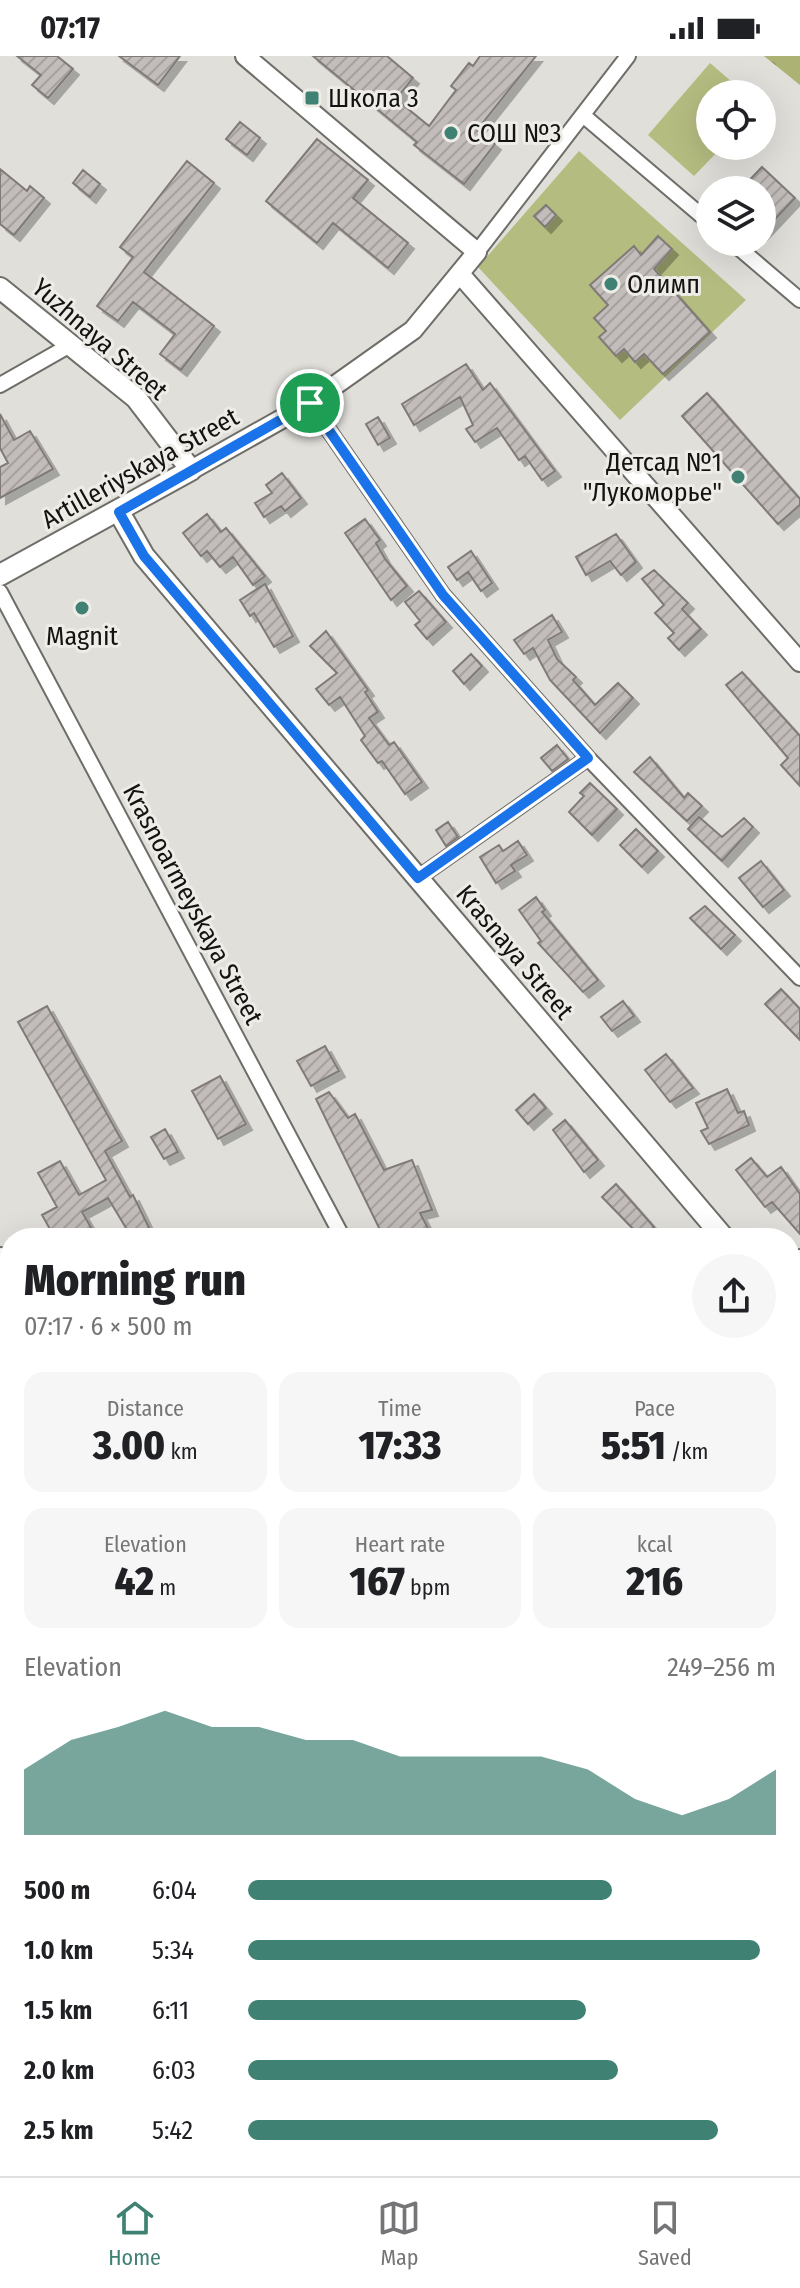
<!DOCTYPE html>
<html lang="en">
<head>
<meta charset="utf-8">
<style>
  body { margin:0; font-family:"Fira Sans Condensed",sans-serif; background:#f6f6f6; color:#202124; height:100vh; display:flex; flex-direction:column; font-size:30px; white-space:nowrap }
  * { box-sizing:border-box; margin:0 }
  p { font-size:26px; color:#757577 }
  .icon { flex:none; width:44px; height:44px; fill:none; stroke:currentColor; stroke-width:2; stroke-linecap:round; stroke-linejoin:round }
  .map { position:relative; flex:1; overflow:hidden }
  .details { position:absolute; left:0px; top:1172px; width:800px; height:948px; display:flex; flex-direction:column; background:#fff; border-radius:32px 32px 0 0; box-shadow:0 8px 32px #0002 }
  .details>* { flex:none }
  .controls { position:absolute; left:696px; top:24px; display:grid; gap:16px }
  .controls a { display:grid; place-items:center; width:80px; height:80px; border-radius:50%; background:#fff; box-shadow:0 8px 32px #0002; font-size:40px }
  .pin { position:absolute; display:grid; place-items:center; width:68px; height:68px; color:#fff; margin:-34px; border:4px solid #fff; border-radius:50%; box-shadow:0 2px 8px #0007 }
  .round { display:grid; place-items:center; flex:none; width:84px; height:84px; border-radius:42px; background:#f6f6f6 }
  .summary { display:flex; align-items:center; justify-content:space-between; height:136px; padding:0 24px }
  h1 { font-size:44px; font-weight:800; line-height:60px }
  .stats { display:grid; grid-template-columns:repeat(3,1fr); gap:12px; height:136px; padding:8px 24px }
  .stats div { display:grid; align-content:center; border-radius:20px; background:#f6f6f6; text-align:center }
  .stats b { font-size:40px; font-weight:800 }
  .stats small { font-size:22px; font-weight:400 }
  .stats p { font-size:22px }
  .chart { height:224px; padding:16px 24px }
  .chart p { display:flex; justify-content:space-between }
  .chart svg { width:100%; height:144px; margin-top:8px; fill:#3f8173; opacity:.7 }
  ul { padding:0 24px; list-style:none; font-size:26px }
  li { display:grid; grid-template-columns:128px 96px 1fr; align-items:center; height:60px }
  li i { height:20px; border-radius:10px; background:#3f8173 }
  .status { display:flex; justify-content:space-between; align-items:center; height:56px; padding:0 40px; background:#fff; direction:ltr }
  .status svg { height:22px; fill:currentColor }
  .tabs { display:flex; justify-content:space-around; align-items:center; height:112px; border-top:2px solid #e0e0e0; background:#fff; font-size:22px; color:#757577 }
  .tabs a { display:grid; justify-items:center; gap:4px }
  .tabs .active { color:#3f8173 }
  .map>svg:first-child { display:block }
</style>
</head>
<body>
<div class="status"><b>07:17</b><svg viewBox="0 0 49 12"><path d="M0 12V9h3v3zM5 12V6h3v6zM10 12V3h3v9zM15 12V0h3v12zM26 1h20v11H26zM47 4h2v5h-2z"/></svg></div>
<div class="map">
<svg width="800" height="2120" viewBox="0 0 800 2120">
  <defs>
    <pattern id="forest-crowns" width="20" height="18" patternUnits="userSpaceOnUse" patternTransform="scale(2)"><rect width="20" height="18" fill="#abb274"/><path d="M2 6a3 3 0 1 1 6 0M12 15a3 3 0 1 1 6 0" fill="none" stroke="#929863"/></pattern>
    <pattern id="building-hatch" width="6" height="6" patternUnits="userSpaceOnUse" patternTransform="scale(2)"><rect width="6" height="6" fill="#c2bcba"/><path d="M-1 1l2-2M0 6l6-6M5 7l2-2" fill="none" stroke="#a6a19f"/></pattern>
    <filter id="shadow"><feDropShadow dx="6" dy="6" stdDeviation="0" flood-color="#0004"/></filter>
  </defs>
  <rect width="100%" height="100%" fill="#e0dfda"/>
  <path fill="url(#forest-crowns)" d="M 764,0 L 800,0 L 800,29 Z"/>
  <path fill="#b5bc80" d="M 710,7 L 746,38 L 710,38 L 710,90 L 723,90 L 694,120 L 648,79 Z
    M 579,95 L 746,244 L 620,364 L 478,211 Z"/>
  <path fill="url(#building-hatch)" stroke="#807a79" stroke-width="2" filter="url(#shadow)" d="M 17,0 L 57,0 L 73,13 L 48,42 L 32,29 L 41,19 Z
    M 119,0 L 180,0 L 158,29 Z
    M 313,0 L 387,0 L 413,22 L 396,43 L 429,70 L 456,34 L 451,30 L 469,7 L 473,10 L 480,0 L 536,0 L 477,74 L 495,88 L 464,128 L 414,89 L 417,86 Z
    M 240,66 L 260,82 L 247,99 L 226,83 Z
    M 317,83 L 368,124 L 353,142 L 408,187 L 388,212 L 333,167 L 317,187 L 266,145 Z
    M 187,105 L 214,127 L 144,216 L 214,270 L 181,314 L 160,298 L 175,278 L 133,246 L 118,265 L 97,250 L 133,201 L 120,191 Z
    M 762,111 L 795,142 L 762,177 L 762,134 L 740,134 Z
    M 0,113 L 27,135 L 30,130 L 44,142 L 14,179 L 0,168 Z
    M 83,114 L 100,128 L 90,141 L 73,127 Z
    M 546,149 L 556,159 L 545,171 L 534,160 Z
    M 658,180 L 672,193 L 654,213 L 710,276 L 663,318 L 644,298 L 635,306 L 624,293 L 616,300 L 599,281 L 606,275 L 594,262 L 608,249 L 590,229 L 634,190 L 641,199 Z
    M 466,308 L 483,334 L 490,327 L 555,415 L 542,424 L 525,400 L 519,404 L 497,372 L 475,386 L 466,373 L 473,369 L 460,341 L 414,369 L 402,348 Z
    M 707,337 L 800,443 L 800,449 L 778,468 L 682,360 Z
    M 0,358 L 14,384 L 30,375 L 53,413 L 0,442 L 0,411 L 8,407 L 0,392 Z
    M 378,361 L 390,382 L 378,389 L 366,368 Z
    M 282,417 L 301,442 L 285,455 L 281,450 L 264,461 L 255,447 L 272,437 L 266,429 Z
    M 207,458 L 221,476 L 226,472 L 265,520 L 253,529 L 233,501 L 220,511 L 207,495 L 201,500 L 183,477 Z
    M 365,463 L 380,484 L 376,487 L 385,503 L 407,530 L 391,544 L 345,477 Z
    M 616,478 L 636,506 L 621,519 L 610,505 L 586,519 L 576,501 Z
    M 471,495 L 492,527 L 481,535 L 468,516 L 457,524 L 448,511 Z
    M 654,514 L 688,547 L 682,553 L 701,573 L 679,594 L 668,582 L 674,577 L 655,557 L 664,549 L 642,523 Z
    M 265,528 L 293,580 L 274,591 L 254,557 L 250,560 L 240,544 Z
    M 419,535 L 446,566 L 427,583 L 415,569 L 420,565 L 405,546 Z
    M 552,559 L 562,576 L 548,584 L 557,603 L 576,621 L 573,624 L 595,649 L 618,627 L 633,642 L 600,677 L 550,624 L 533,592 L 524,598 L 514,584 Z
    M 326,575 L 368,634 L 365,636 L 378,656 L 369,662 L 389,689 L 394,686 L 422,726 L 405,738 L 382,705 L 378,707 L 361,684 L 365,680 L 340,641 L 329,649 L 316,633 L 337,617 L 310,590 Z
    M 471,598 L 482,610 L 464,628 L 453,615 Z
    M 742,616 L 800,680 L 800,730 L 781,709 L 788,702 L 726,629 Z
    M 557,689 L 568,703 L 552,715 L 541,702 Z
    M 650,701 L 684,742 L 688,737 L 702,750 L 687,765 L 634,716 Z
    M 590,727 L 617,753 L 592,779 L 569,756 L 584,740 L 580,737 Z
    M 699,761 L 722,781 L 744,762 L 753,771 L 722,805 L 688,773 Z
    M 448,766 L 458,781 L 446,790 L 436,774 Z
    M 636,773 L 658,795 L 642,811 L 620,789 Z
    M 518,785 L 527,799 L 511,809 L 515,815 L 496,827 L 480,801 L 499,789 L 503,795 Z
    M 761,805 L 784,834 L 763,851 L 739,822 Z
    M 536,841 L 545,854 L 542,856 L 598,924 L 583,936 L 538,887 L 541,885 L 519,854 Z
    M 705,850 L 735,879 L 721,893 L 690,862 Z
    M 781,933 L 800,953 L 800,984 L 765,948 Z
    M 623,945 L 634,960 L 612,975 L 601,961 Z
    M 47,950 L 122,1085 L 105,1095 L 130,1141 L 133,1139 L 154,1182 L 132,1182 L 108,1142 L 82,1156 L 97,1182 L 55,1182 L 42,1159 L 57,1151 L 38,1117 L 60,1105 L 79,1139 L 106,1124 L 18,966 Z
    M 325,990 L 339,1015 L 311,1030 L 297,1005 Z
    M 666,998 L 693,1032 L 670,1046 L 645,1014 Z
    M 220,1020 L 246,1068 L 218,1083 L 192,1035 Z
    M 727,1033 L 738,1057 L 744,1055 L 749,1069 L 709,1088 L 701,1075 L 708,1072 L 696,1047 Z
    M 329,1036 L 348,1062 L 355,1058 L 384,1114 L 412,1104 L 432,1154 L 420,1157 L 433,1182 L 384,1182 L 316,1043 Z
    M 534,1038 L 546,1052 L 528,1068 L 516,1054 Z
    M 565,1064 L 598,1104 L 584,1116 L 553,1074 Z
    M 165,1073 L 178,1096 L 164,1103 L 151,1081 Z
    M 751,1102 L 767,1121 L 781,1111 L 800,1138 L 800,1178 L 772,1146 L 765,1151 L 736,1114 Z
    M 616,1128 L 654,1171 L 642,1182 L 602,1141 Z"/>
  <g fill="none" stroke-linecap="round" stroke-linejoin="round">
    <g stroke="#6e6d68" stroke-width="18">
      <path id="minor" d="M 584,60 L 710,167
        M 732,186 L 800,244
        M 477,196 L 628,0
        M 0,329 L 72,288
        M 310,347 L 443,539 L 588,702 L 800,922
        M 0,536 L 343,1182
        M 418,822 L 588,702
        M 790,1206 L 800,1201
        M 790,1579 L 800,1594
        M 0,1596 L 10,1591
        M 0,1637 L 10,1654
        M 790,1883 L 800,1873
        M 790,2008 L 800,2020
        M 278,2110 L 283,2120
        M 457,2120 L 474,2110"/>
    </g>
    <g stroke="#6e6d68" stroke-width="22">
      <path id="tertiary" d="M 460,218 L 800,606
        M 191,414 L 310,347 L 413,274 L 477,196 L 245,0
        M 0,1201 L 10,1218
        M 0,1884 L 10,1901
        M 0,1942 L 10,1960
        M 97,2110 L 103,2120
        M 129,2110 L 134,2120
        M 533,2110 L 539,2120"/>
    </g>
    <g stroke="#6e6d68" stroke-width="24">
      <path id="secondary" d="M 0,232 L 136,342 L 191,414 L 0,519
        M 119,456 L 144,500 L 724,1182
        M 790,1255 L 800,1266"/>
    </g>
    <use href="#minor" stroke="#fff" stroke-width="14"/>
    <use href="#tertiary" stroke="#fff" stroke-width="18"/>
    <use href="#secondary" stroke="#fff" stroke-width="20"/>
  </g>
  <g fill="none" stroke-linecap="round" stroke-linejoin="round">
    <g stroke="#fff" stroke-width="16">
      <path id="route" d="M 310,347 L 443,539 L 588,702 L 418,822 L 144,500 L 119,456 Z"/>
    </g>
    <use href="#route" stroke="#1a73e8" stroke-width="10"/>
  </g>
  <g fill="#3f8173" stroke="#eeece7" stroke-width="3">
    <rect x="304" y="34" width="16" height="16" rx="4"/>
    <circle cx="451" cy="77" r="8"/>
    <circle cx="611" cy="228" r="8"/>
    <circle cx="738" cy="421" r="8"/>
    <circle cx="82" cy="552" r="8"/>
  </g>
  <g text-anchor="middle" stroke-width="6" stroke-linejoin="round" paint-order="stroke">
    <g font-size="26" fill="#141312" stroke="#eeece7" text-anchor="start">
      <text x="328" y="51">Школа 3</text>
      <text x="467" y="86">СОШ №3</text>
      <text x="627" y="237">Олимп</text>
      <text x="722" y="415" text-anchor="end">Детсад №1<tspan x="722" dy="30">"Лукоморье"</tspan></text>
      <text x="82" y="589" text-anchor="middle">Magnit</text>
    </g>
    <g font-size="26" fill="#141312" stroke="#eeece7">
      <text transform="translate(100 283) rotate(41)" y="9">Yuzhnaya Street</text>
      <text transform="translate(140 412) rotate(-29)" y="9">Artilleriyskaya Street</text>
      <text transform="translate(193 848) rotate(62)" y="9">Krasnoarmeyskaya Street</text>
      <text transform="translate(515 896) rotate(50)" y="9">Krasnaya Street</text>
    </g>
  </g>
</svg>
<div class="controls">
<a><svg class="icon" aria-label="locate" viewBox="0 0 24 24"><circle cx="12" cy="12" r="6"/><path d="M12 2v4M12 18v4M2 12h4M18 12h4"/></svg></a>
<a><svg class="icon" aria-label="layers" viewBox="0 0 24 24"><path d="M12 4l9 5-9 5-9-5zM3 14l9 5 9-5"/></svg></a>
</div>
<div class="pin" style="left:310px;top:347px;background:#1e9e55"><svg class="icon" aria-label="arrive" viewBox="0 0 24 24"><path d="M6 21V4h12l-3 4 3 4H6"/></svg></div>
<section class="details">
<div class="summary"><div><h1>Morning run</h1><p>07:17 · 6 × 500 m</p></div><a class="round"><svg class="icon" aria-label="share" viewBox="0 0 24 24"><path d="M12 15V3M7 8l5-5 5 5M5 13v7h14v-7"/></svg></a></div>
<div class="stats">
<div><p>Distance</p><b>3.00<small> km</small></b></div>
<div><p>Time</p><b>17:33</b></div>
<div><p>Pace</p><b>5:51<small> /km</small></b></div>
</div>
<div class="stats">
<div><p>Elevation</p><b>42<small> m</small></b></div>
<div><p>Heart rate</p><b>167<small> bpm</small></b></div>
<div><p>kcal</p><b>216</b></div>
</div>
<div class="chart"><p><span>Elevation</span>249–256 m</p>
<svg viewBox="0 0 160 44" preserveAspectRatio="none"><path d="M0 44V24L10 15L20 11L30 6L40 11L50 11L60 15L70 15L80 20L90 20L100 20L110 20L120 24L130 33L140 38L150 33L160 24V44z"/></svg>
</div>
<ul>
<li><b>500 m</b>6:04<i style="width:69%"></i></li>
<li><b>1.0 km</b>5:34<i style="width:97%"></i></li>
<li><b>1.5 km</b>6:11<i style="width:64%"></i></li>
<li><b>2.0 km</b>6:03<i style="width:70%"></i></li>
<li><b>2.5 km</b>5:42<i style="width:89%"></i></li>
</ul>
</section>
</div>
<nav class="tabs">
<a class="active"><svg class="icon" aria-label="home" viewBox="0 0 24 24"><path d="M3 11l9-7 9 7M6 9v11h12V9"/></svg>Home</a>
<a><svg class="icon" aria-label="map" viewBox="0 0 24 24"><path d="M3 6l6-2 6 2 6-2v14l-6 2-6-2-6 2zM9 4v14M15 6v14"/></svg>Map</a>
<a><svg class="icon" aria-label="saved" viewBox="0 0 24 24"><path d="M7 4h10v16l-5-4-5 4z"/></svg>Saved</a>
</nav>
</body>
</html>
